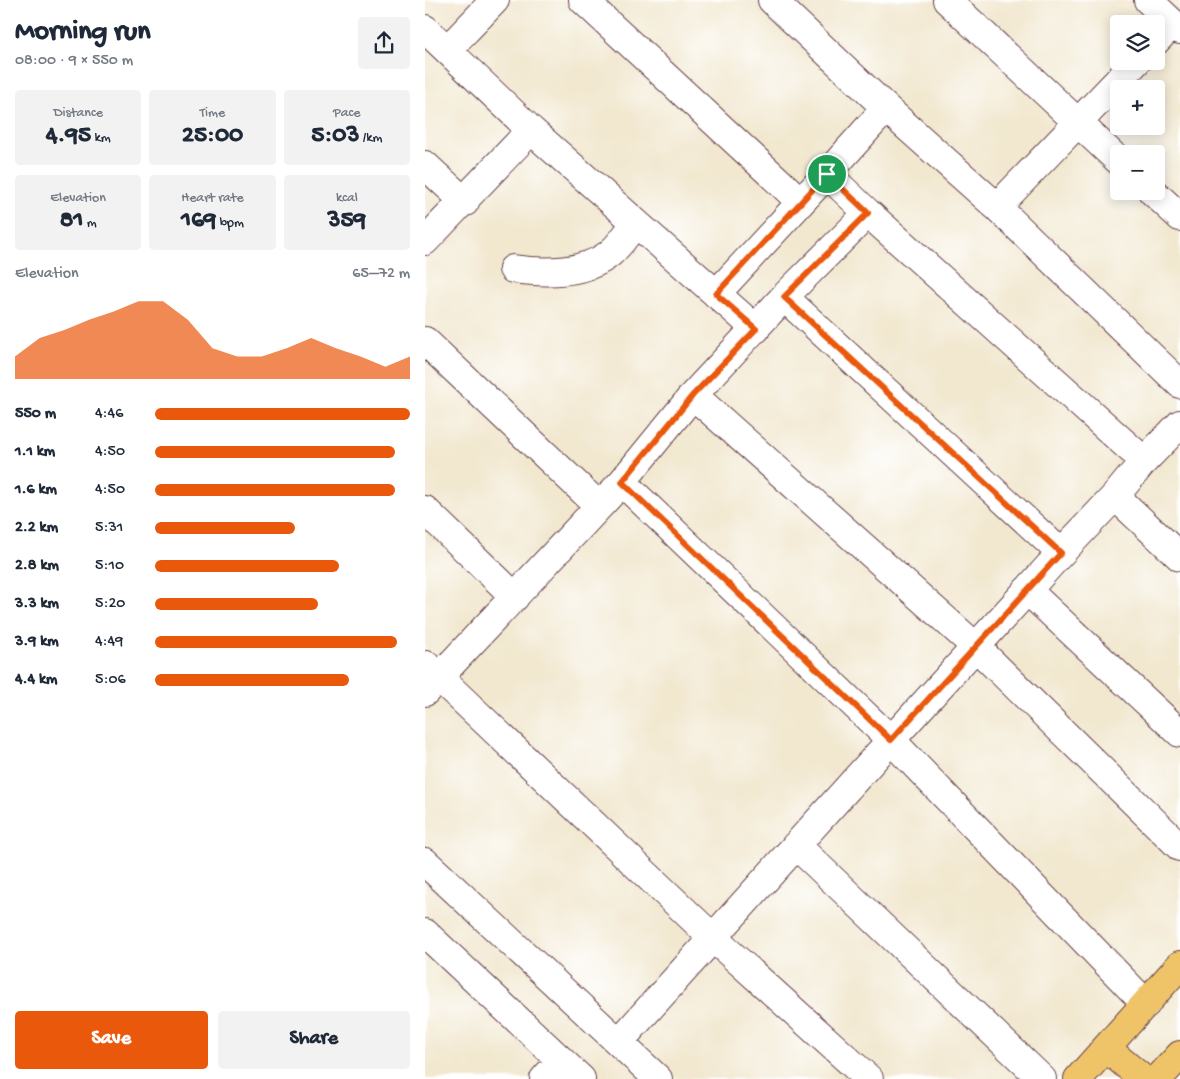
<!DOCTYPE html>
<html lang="en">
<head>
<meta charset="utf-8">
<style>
  body { margin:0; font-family:"Gochi Hand",sans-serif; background:#f2f2f3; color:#1f2937; height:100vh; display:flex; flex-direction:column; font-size:19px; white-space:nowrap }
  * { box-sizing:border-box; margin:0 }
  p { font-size:16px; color:#747a83 }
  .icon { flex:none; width:28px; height:28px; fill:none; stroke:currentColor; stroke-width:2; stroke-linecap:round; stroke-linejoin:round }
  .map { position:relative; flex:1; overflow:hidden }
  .drawer { display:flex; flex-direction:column; background:#fff; width:425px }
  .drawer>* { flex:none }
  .fabs { position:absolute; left:685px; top:15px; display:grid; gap:10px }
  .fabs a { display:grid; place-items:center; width:55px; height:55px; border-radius:5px; background:#fff; box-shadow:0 2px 12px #0003; font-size:25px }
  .pin { position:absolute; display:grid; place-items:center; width:42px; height:42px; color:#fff; margin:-21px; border:2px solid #fff; border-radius:50%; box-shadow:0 1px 5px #0007 }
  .round { display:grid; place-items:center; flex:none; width:52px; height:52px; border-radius:5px; background:#f2f2f3 }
  .head { display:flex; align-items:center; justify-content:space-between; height:85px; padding:0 15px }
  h1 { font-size:28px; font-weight:800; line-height:38px }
  .stats { display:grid; grid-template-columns:repeat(3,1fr); gap:8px; height:85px; padding:5px 15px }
  .stats div { display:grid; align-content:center; border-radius:5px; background:#f2f2f3; text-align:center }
  .stats b { font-size:25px; font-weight:800 }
  .stats small { font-size:14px; font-weight:400 }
  .stats p { font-size:14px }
  .chart { height:140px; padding:10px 15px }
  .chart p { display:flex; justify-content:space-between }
  .chart svg { width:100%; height:90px; margin-top:5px; fill:#ea580c; opacity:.7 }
  .action { display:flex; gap:10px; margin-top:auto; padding:10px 15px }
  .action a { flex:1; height:58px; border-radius:5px; background:#ea580c; color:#fff; font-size:20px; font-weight:800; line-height:58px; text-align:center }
  .action a+a { background:#f2f2f3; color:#1f2937 }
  ul { padding:0 15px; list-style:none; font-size:16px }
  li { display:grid; grid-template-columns:80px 60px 1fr; align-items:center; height:38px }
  li i { height:12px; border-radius:6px; background:#ea580c }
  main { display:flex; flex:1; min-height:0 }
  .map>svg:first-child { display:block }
</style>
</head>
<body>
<main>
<section class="drawer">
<div class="head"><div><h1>Morning run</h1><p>08:00 · 9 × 550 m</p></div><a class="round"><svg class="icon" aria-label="share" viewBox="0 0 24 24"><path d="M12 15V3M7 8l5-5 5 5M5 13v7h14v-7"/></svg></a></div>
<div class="stats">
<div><p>Distance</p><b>4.95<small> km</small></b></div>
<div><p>Time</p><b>25:00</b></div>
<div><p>Pace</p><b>5:03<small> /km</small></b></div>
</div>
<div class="stats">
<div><p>Elevation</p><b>81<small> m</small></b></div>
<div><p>Heart rate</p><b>169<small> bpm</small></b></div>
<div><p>kcal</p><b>359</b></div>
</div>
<div class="chart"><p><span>Elevation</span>65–72 m</p>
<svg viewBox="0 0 160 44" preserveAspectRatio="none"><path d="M0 44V33L10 24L20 20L30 15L40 11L50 6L60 6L70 15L80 29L90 33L100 33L110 29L120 24L130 29L140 33L150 38L160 33V44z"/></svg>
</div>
<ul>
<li><b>550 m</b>4:46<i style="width:100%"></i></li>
<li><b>1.1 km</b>4:50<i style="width:94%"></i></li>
<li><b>1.6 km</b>4:50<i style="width:94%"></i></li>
<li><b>2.2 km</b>5:31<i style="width:55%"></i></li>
<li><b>2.8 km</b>5:10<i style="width:72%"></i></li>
<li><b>3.3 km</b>5:20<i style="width:64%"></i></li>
<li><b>3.9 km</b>4:49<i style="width:95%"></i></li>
<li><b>4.4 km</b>5:06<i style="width:76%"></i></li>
</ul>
<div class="action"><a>Save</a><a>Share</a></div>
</section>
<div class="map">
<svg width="755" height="1079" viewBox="0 0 755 1079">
  <rect width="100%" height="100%" fill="#fff"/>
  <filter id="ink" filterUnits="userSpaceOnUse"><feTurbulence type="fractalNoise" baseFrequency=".02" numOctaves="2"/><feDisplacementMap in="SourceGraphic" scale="10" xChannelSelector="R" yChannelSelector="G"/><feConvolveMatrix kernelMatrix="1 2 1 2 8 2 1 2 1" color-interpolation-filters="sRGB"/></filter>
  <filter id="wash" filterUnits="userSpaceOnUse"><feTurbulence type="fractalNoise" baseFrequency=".0096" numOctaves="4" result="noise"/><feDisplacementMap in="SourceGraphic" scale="20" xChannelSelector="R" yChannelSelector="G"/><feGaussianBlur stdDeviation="1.12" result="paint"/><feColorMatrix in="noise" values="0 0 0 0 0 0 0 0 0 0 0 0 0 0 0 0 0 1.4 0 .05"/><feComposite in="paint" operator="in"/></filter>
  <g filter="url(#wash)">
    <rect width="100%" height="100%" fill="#f2e8d0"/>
  </g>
  <g filter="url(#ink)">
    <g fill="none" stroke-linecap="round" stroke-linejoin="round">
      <g stroke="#633d44" stroke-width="30">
        <path id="minor" d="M 158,0 L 376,202
          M 347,0 L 461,108 L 572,207 L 755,384
          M 522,0 L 694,161
          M 723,0 L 755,30
          M 0,29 L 106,130 L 331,329
          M 731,41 L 748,23
          M 23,49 L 70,0
          M 0,165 L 40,202
          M 402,174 L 443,213 L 719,461
          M 727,191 L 755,217
          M 572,207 L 712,61
          M 0,241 L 106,130
          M 88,269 C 117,273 158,274 183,255 C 194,247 202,233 211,223
          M 291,294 L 402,174 L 461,108
          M 359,297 L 636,553
          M 0,341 L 174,506
          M 268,395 L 551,647 L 755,847
          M 197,482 L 466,740 L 721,1004
          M 690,496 L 755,557
          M 0,510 L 90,597
          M 602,590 L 755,733
          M 1,665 L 287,937 L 444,1079
          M 0,692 L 197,482 L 268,395 L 359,297 L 443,213
          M 371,845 L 617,1079
          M 0,862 L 233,1079
          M 0,933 L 156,1079
          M 194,1042 L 466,740 L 636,553 L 690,496 L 719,461 L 755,424
          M 119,1079 L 136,1060"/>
      </g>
      <g stroke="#633d44" stroke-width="30">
        <path id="major" d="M 681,1048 L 718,1079
          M 653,1079 L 755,965
          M 733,1079 L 755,1055"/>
      </g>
      <use href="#minor" stroke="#fff" stroke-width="28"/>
      <use href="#major" stroke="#efc469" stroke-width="28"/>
    </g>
  </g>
  <g fill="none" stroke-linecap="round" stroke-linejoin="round" filter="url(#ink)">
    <g stroke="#fff" stroke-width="10">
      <path id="route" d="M 402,174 L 443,213 L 359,297 L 636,553 L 466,740 L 197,482 L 268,395 L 331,329 L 291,294 Z"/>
    </g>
    <use href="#route" stroke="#ea580c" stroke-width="6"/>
  </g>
</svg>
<div class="fabs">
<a><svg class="icon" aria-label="layers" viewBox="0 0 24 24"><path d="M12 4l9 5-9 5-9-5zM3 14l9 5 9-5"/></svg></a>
<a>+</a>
<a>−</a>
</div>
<div class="pin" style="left:402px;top:174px;background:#1e9e55"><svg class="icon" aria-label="arrive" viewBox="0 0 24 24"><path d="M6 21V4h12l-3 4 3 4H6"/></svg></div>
</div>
</main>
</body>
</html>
